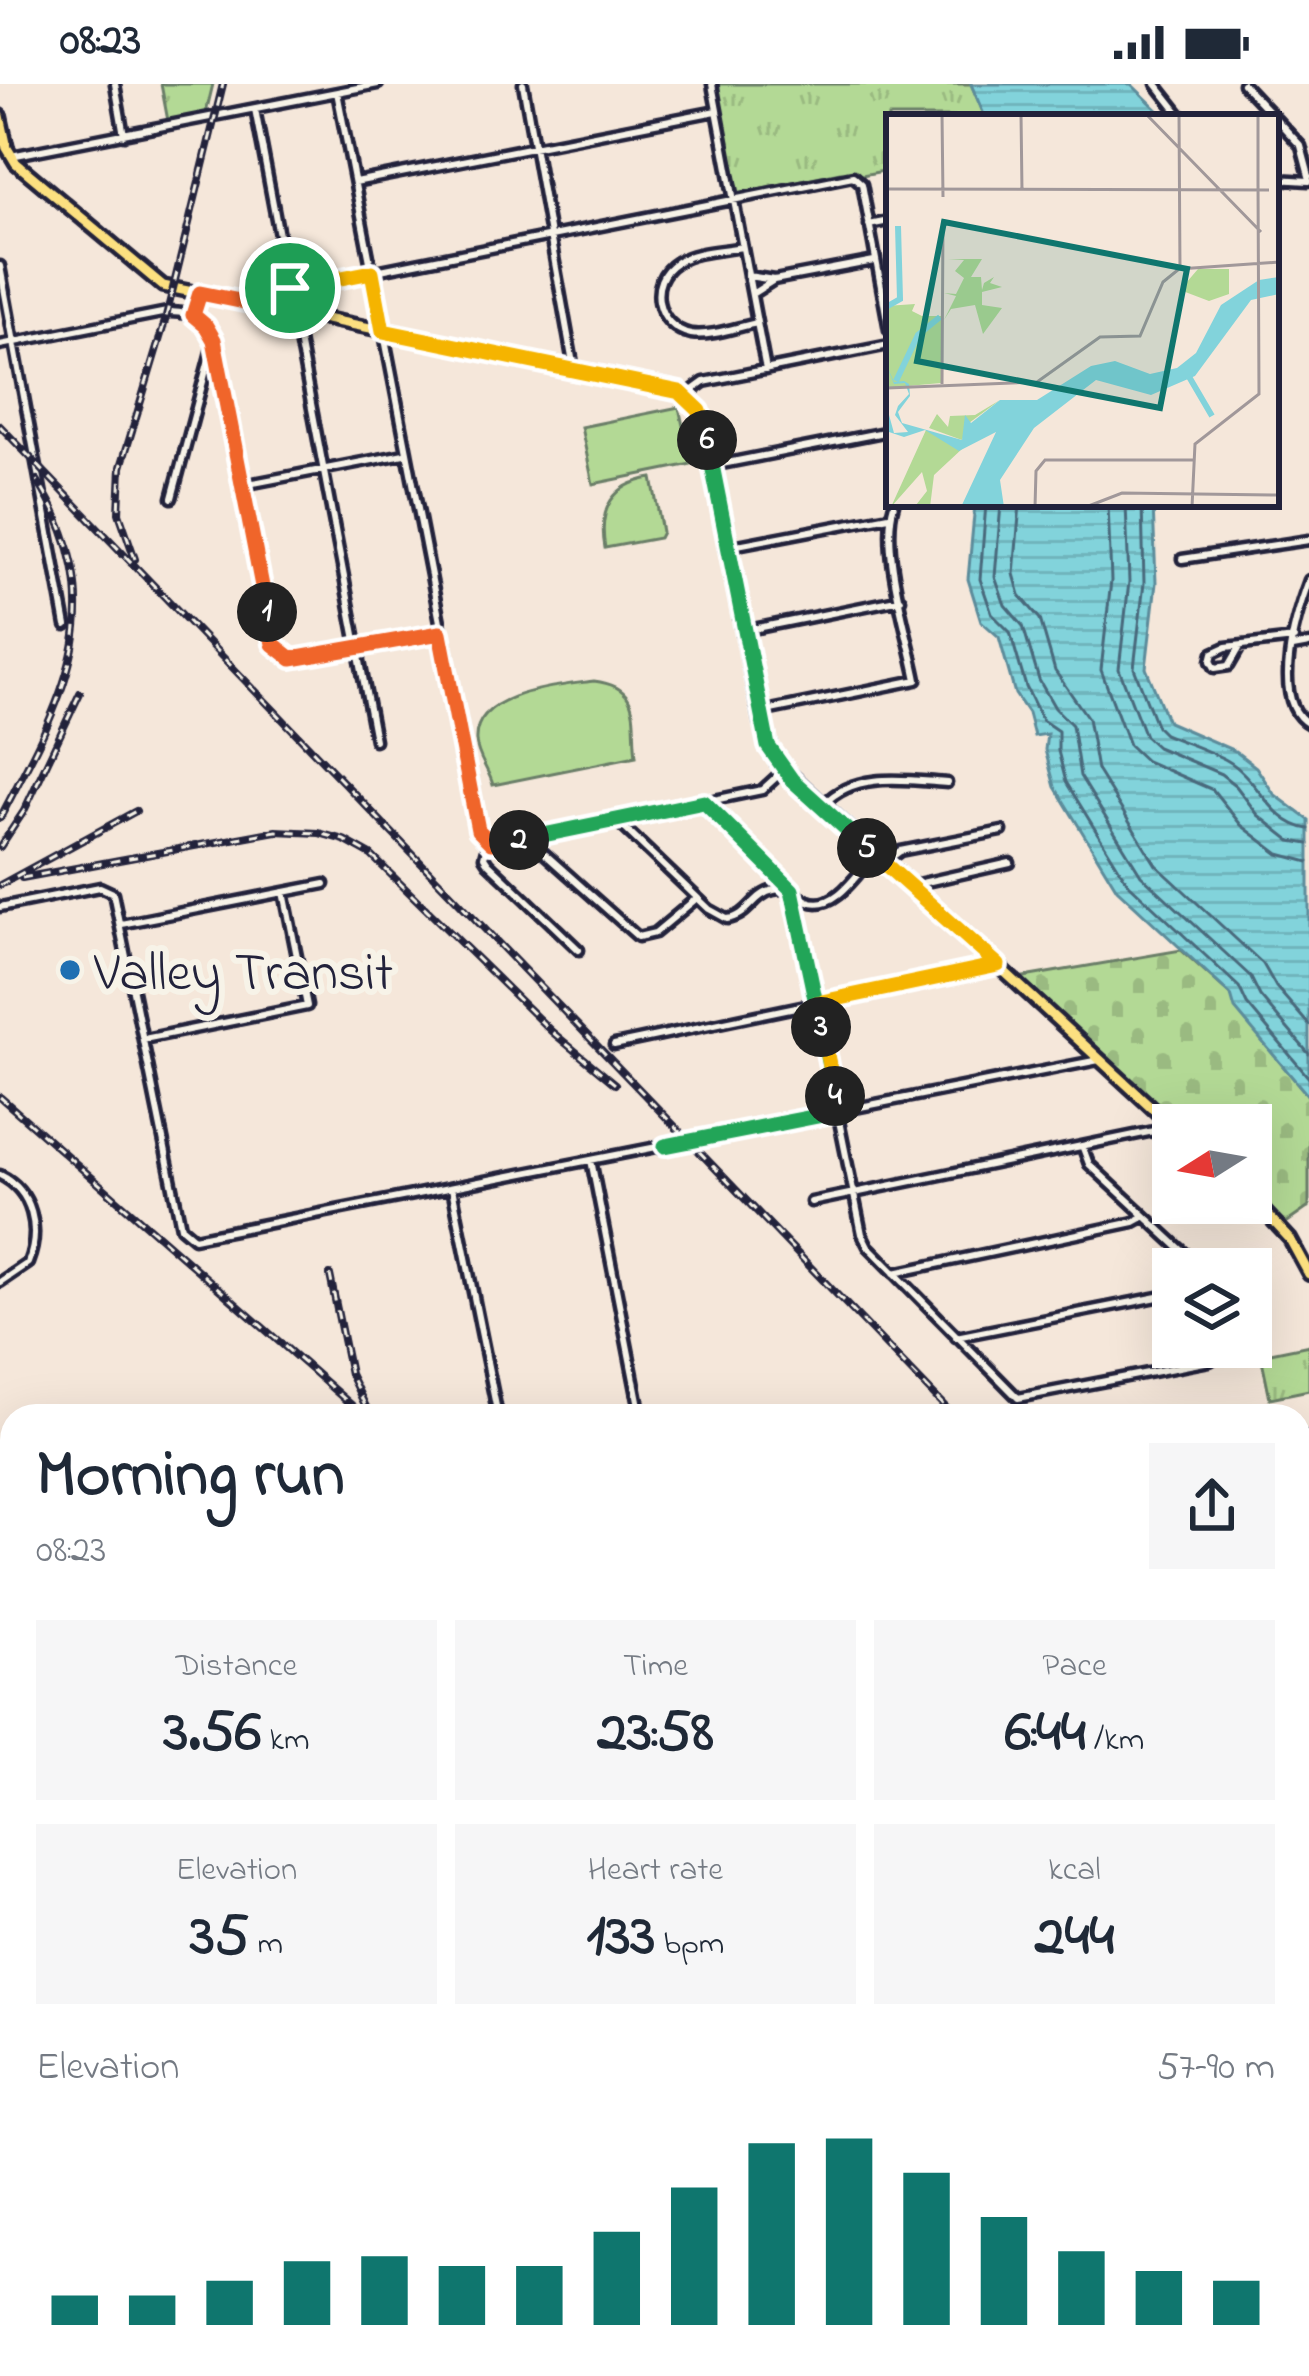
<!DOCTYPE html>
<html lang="en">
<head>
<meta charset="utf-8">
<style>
  body { margin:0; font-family:"Indie Flower",sans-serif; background:#f6f6f7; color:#1f2937; height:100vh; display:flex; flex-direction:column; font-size:45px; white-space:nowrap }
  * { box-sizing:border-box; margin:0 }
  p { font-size:39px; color:#747a83 }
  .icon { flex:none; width:66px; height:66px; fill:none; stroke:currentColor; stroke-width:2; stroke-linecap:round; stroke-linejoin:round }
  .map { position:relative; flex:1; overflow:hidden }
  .drawer { position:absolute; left:0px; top:1320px; width:1311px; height:972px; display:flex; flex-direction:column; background:#fff; border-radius:36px 36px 0 0; box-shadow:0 12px 48px #0002 }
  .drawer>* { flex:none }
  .needle { width:78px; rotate:259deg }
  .controls { position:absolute; left:1152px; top:1020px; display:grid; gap:24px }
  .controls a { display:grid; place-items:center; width:120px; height:120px; border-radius:0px; background:#fff; box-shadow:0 12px 48px #0002; font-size:60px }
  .pin { position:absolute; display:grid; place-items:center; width:102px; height:102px; color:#fff; margin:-51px; border:6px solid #fff; border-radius:50%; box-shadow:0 3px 12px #0007 }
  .km { position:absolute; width:60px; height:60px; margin:-30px; border-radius:50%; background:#222; color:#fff; font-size:33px; line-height:60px; text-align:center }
  .round { display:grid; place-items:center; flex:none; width:126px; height:126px; border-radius:0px; background:#f6f6f7 }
  .headline { display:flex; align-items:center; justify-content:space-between; height:204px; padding:0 36px }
  h1 { font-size:66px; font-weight:700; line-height:90px }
  .metrics { display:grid; grid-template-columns:repeat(3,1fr); gap:18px; height:204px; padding:12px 36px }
  .metrics div { display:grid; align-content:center; border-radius:0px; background:#f6f6f7; text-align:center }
  .metrics b { font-size:60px; font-weight:700 }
  .metrics small { font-size:33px; font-weight:400 }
  .metrics p { font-size:33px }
  .chart { height:336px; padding:24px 36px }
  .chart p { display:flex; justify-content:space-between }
  .chart svg { width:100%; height:216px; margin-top:12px; stroke:#0f766e; stroke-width:6 }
  .status { display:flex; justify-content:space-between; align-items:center; height:84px; padding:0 60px; background:#fff; direction:ltr }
  .status svg { height:33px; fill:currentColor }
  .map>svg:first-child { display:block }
</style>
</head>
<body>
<div class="status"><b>08:23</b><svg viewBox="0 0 49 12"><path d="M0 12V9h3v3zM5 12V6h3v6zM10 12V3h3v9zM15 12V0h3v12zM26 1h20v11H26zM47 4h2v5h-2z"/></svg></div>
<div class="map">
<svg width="1309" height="2292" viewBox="0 0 1309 2292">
  <defs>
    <pattern id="grass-tufts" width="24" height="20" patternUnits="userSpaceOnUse" patternTransform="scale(3)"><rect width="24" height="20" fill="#b3d995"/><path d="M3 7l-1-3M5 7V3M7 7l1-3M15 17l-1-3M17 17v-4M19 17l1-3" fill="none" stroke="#9aba81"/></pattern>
    <pattern id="cemetery-stones" width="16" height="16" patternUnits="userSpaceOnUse" patternTransform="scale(3)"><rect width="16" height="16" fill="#b3d995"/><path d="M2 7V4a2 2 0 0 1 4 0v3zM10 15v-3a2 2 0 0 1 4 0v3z" fill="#9aba81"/></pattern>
    <pattern id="water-rules" width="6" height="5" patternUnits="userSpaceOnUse" patternTransform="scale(3)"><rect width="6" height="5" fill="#82d3db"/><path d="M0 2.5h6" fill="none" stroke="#70b5bd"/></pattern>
  </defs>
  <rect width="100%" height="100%" fill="#f5e7da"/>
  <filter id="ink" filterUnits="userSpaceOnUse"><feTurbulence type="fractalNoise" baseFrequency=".00833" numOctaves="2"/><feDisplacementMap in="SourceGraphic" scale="24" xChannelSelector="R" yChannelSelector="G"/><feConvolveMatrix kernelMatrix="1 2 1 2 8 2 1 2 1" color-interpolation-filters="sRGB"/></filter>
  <g filter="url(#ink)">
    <path fill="url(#grass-tufts)" stroke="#6a7e68" stroke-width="3" d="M 161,0 L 213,0 L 206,29 L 168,37 Z
      M 715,0 L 971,0 L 985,33 L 889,33 L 889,86 L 862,91 L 840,88 L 739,109 Z
      M 1309,1261 L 1309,1306 L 1270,1314 L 1261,1271 Z
      M 1309,2061 L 1309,2292 L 886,2292 L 884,2280 L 1299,2280 L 1299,2063 Z"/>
    <path fill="url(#cemetery-stones)" stroke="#6a7e68" stroke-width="3" d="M 1181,866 L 1231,911 L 1243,934 L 1309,1013 L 1309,1123 L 1286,1139 L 1251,1105 L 1251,1041 L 1179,1041 L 1018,894 Z"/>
    <path fill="#b3d995" stroke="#6a7e68" stroke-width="3" d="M 679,323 L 691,380 L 593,400 L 581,343 Z
      M 652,394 L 662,448 L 659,454 L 605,464 C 598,425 612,400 652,394 Z
      M 594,597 C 644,603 631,636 636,672 L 493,701 C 489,686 477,673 476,657 C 473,608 558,602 594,597 Z"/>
    <path fill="url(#water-rules)" stroke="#5c8c9b" stroke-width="3" d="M 971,0 L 1131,0 L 1165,33 L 985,33 Z
      M 975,420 L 1153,420 L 1156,499 L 1146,584 L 1168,638 L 1235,667 L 1256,683 L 1274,710 L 1309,736 L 1309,1013 L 1235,925 L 1231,911 L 1117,805 L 1055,703 L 1045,666 L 1047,650 L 1034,652 L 1028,629 L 1015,610 L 999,553 L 981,537 L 968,495 Z"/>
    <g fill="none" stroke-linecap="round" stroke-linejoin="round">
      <path stroke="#48697b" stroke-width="3" d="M 986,420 L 980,495 L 992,530 L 1010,548 L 1026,603 L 1042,636 L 1058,647 L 1058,667 L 1066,698 L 1128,799 L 1239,903 L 1247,920 L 1309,994
        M 1001,420 L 995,493 L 1005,521 L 1023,542 L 1039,596 L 1055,624 L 1072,641 L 1080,692 L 1141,791 L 1250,892 L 1260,912 L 1309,970
        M 1020,420 L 1014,490 L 1020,511 L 1040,535 L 1055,587 L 1088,634 L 1097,686 L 1156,781 L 1263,880 L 1276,903 L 1309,941
        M 1108,420 L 1111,497 L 1101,586 L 1129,661 L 1146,677 L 1213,706 L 1241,741 L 1279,770 L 1309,778
        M 1126,420 L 1129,498 L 1119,585 L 1145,652 L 1157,663 L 1221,690 L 1236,702 L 1258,731 L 1291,757 L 1309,760
        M 1142,420 L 1144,499 L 1134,584 L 1157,643 L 1164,650 C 1185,659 1208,666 1228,677 C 1258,694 1271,740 1309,745"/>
      <path stroke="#5c8c9b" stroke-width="3" d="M 1006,2280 L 1033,2282 L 1043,2292"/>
      <g stroke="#22223b" stroke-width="15">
        <path id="minor" d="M 115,0 L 124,51
          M 523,0 L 574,285
          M 712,0 L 766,286
          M 1156,0 L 1182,33
          M 1243,0 L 1274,33
          M 337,8 L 482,754 L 502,760 L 762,706 L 784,686
          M 255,25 L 375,656
          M 1276,35 L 1301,62 L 1309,92
          M 11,72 L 378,0
          M 1276,95 L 1309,97
          M 355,98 L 716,27
          M 869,141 L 889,137
          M 742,163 C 722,167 695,167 677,178 C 646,197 656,243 691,250 C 711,253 737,243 757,239
          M 0,182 L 66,542
          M 748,192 L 774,196 L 874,177
          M 290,204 L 853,92 L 862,100 L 889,246
          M 752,210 L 774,196
          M 193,231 L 200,209
          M 0,261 L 167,228 C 196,227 211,241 217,269 L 276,564 L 285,573 L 300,575 L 439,549
          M 686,311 L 704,298 L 889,261
          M 712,382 L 889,347
          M 243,401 L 404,370
          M 172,414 L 213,260
          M 727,463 L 889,432
          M 1182,475 L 1309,456
          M 1309,496 C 1296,531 1269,618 1309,640
          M 743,547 L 901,515
          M 1240,563 L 1229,582 L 1215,584 L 1211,577 L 1213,569 L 1226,563 L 1294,555
          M 1293,563 L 1309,560
          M 761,628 L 917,596 C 908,549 880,465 894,420
          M 704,718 L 792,806 L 862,1150 L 868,1162 L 1018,1314 L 1210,1277 L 1217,1272 L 1217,1263
          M 824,720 C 855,687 906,696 947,699
          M 616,736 L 709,825 L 727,835 C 749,833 753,810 774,806 C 790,802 795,811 808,817 C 835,828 859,787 874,771
          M 527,754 L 638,853 L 655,849 L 697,814
          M 488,758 L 484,773 L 488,779 L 579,866
          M 885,778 L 900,767 L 1002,747
          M 913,801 L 1010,779
          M 0,823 L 100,803 L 113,809 L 181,1143 L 194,1154 L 1099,976
          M 121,840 L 325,800
          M 144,955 L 307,922 L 284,808
          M 614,961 L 997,881
          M 1083,1064 L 1089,1080 L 1202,1185
          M 591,1076 L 641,1332
          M 0,1091 C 33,1107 41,1146 28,1179 L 0,1198
          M 452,1104 L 498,1332
          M 811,1118 L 1173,1043
          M 894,1189 L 1134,1138 L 1145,1132
          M 956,1253 L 1173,1210
          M 1299,1355 L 1309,1353
          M 1299,1445 L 1306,1474 L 1299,1478
          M 0,1522 L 12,1585
          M 0,1563 L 12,1561
          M 1299,1578 L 1309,1577
          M 1299,1973 L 1309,2026
          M 0,2166 L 12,2229
          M 17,2280 L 19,2292
          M 24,2280 L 26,2292
          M 257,2280 L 259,2292
          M 500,2280 L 503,2292
          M 767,2280 L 769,2292"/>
      </g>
      <g stroke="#22223b" stroke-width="18">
        <path id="major" d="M 0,32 L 7,64 L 16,79 L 163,202 L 667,304 L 690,314 L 703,336 L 761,638 L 777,678 L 1173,1043
          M 1251,1113 L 1290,1155 L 1309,1190
          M 1299,2057 L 1309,2055
          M 55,2292 L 136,2280"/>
      </g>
      <use href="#minor" stroke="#f7f3e8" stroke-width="6"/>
      <use href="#major" stroke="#fce080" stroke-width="9"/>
      <g stroke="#22223b" stroke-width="8">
        <path id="rail" d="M 0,342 L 954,1332
          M 135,475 L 119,429 L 121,383 L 165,237 L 223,0
          M 0,734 C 63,615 117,523 37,396
          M 0,763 L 24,727 L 80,609
          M 22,794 L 276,747 L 319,749 L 344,756 L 371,771 L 551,947 L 615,1000
          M 0,801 L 136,727
          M 0,1013 L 364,1332
          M 330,1191 L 350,1290 L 368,1327
          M 1299,1688 L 1309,1699
          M 1299,1877 L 1309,1881"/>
      </g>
      <use href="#rail" stroke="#f7f3e8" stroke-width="3" stroke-dasharray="9" stroke-linecap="butt"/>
    </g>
  </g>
  <g fill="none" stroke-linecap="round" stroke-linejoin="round" filter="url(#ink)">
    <g stroke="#fff" stroke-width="24">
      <path id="split-1" d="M 267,528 L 214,256 L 206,242 L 193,231 L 200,209 L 294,228 L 290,204"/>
    </g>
    <g stroke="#fff" stroke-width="24">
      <path id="split-2" d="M 267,528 L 273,560 L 292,575 L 440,549 L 478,746 L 491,759 L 519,756"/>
    </g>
    <g stroke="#fff" stroke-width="24">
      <path id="split-3" d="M 519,756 L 704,718 L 792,806 L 821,943"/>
    </g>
    <g stroke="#fff" stroke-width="24">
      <path id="split-4" d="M 821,943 L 838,1028 L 665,1062 L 838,1028 L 835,1012"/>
    </g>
    <g stroke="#fff" stroke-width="24">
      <path id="split-5" d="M 835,1012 L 817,919 L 998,881 L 867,764"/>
    </g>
    <g stroke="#fff" stroke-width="24">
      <path id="split-6" d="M 707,356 L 768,662 L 792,696 L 867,764"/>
    </g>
    <g stroke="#fff" stroke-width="24">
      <path id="split-7" d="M 290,204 L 372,188 L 383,247 L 680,308 L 700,327 L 707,356"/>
    </g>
    <use href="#split-1" stroke="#f0652b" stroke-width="15"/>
    <use href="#split-2" stroke="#f0652b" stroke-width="15"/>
    <use href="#split-3" stroke="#22a559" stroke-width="15"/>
    <use href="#split-4" stroke="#22a559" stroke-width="15"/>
    <use href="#split-5" stroke="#f5b400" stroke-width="15"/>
    <use href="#split-6" stroke="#22a559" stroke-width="15"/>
    <use href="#split-7" stroke="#f5b400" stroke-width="15"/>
  </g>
  <circle fill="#1f6fb2" stroke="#f7f3e8" stroke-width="4.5" cx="70" cy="886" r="12"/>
  <g text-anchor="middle" stroke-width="12" stroke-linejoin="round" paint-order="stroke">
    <g font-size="54" fill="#22223b" stroke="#f7f3e8" text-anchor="start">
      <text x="94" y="905">Valley Transit</text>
    </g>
  </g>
  <g transform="translate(886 30)">
    <rect width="393" height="393" fill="#f5e7da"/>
    <path d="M 312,155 L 343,155 L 343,180 L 323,187 L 294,176 ZM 29,190 L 26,197 L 36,202 L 57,202 L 55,269 L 0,274 L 0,192 Z" fill="#b3d995"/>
    <path d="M 62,145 L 96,145 L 85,163 L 95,163 L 96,176 L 98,169 L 108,163 L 104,169 L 116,173 L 96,178 L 96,191 L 116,194 L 97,220 L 89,191 L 65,195 L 58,206 L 70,182 L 58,179 L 70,180 L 78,164 L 69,157 L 78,146 Z" fill="#b3d995"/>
    <path d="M 114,286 L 83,309 L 76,326 L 43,314 L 51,300 L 62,313 L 64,302 L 89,301 ZM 40,316 L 77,334 L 48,361 L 44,393 L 30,391 L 41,377 L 36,358 L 5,393 Z" fill="#b3d995"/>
    <path d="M 393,163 L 393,180 L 365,186 L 309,262 L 265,281 L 210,266 L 148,314 L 114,366 L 118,393 L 75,393 L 110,318 L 73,337 L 39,316 L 18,323 L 0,317 L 0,290 L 8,319 L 22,318 L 9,301 L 12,292 L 23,280 L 19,269 L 8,270 L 0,250 L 8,268 L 18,267 L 23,270 L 24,282 L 12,298 L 16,309 L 76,326 L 79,301 L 85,309 L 114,286 L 151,286 L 205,252 L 229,247 L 264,260 L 291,254 L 310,239 L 335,191 L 373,166 Z" fill="#82d3db"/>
    <path fill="none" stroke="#82d3db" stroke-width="6" d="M 0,193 L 14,185 L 12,112M 302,261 L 326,302M 10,267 L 32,221 L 54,203"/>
    <path fill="none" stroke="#a1989a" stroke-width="3" d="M 56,0 L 57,83M 135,0 L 136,77M 260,0 L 375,118M 293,0 L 294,155M 372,72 L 372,0M 0,75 L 383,76M 56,270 L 57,106M 1,274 L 151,268 L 214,223 L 254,222 L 277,168 L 293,155 L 393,148M 149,393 L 150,357 L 159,346 L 307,346M 200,393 L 236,379 L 393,381M 306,393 L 309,330 L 373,280 L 372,68"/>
    <path fill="#0f766e" fill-opacity="0.15" stroke="#0f766e" stroke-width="6" d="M 58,108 L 301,155 L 274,294 L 31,247 Z"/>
    <rect width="393" height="393" fill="none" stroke="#22223b" stroke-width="6"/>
  </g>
</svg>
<div class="controls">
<a><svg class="needle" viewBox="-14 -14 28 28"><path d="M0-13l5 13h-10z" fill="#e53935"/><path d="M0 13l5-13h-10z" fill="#747a83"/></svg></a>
<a><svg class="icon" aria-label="layers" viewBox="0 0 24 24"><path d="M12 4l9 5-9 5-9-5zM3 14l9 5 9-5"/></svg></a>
</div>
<div class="pin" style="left:290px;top:204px;background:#1e9e55"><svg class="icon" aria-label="arrive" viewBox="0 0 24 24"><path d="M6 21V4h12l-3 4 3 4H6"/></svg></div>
<b class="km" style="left:267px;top:528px">1</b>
<b class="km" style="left:519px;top:756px">2</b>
<b class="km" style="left:821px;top:943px">3</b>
<b class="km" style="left:835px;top:1012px">4</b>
<b class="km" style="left:867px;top:764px">5</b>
<b class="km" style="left:707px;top:356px">6</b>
<section class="drawer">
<div class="headline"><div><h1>Morning run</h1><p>08:23</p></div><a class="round"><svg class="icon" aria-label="share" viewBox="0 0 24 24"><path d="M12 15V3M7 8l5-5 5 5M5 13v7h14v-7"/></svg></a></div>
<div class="metrics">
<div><p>Distance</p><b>3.56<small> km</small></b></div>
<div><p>Time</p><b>23:58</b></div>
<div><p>Pace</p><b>6:44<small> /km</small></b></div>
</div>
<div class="metrics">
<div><p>Elevation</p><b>35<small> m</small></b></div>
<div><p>Heart rate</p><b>133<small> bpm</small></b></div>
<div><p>kcal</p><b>244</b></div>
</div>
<div class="chart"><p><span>Elevation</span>57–90 m</p>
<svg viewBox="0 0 160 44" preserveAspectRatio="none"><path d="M5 44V38M15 44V38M25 44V35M35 44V31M45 44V30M55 44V32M65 44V32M75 44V25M85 44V16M95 44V7M105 44V6M115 44V13M125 44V22M135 44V29M145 44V33M155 44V35"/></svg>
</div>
</section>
</div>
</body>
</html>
